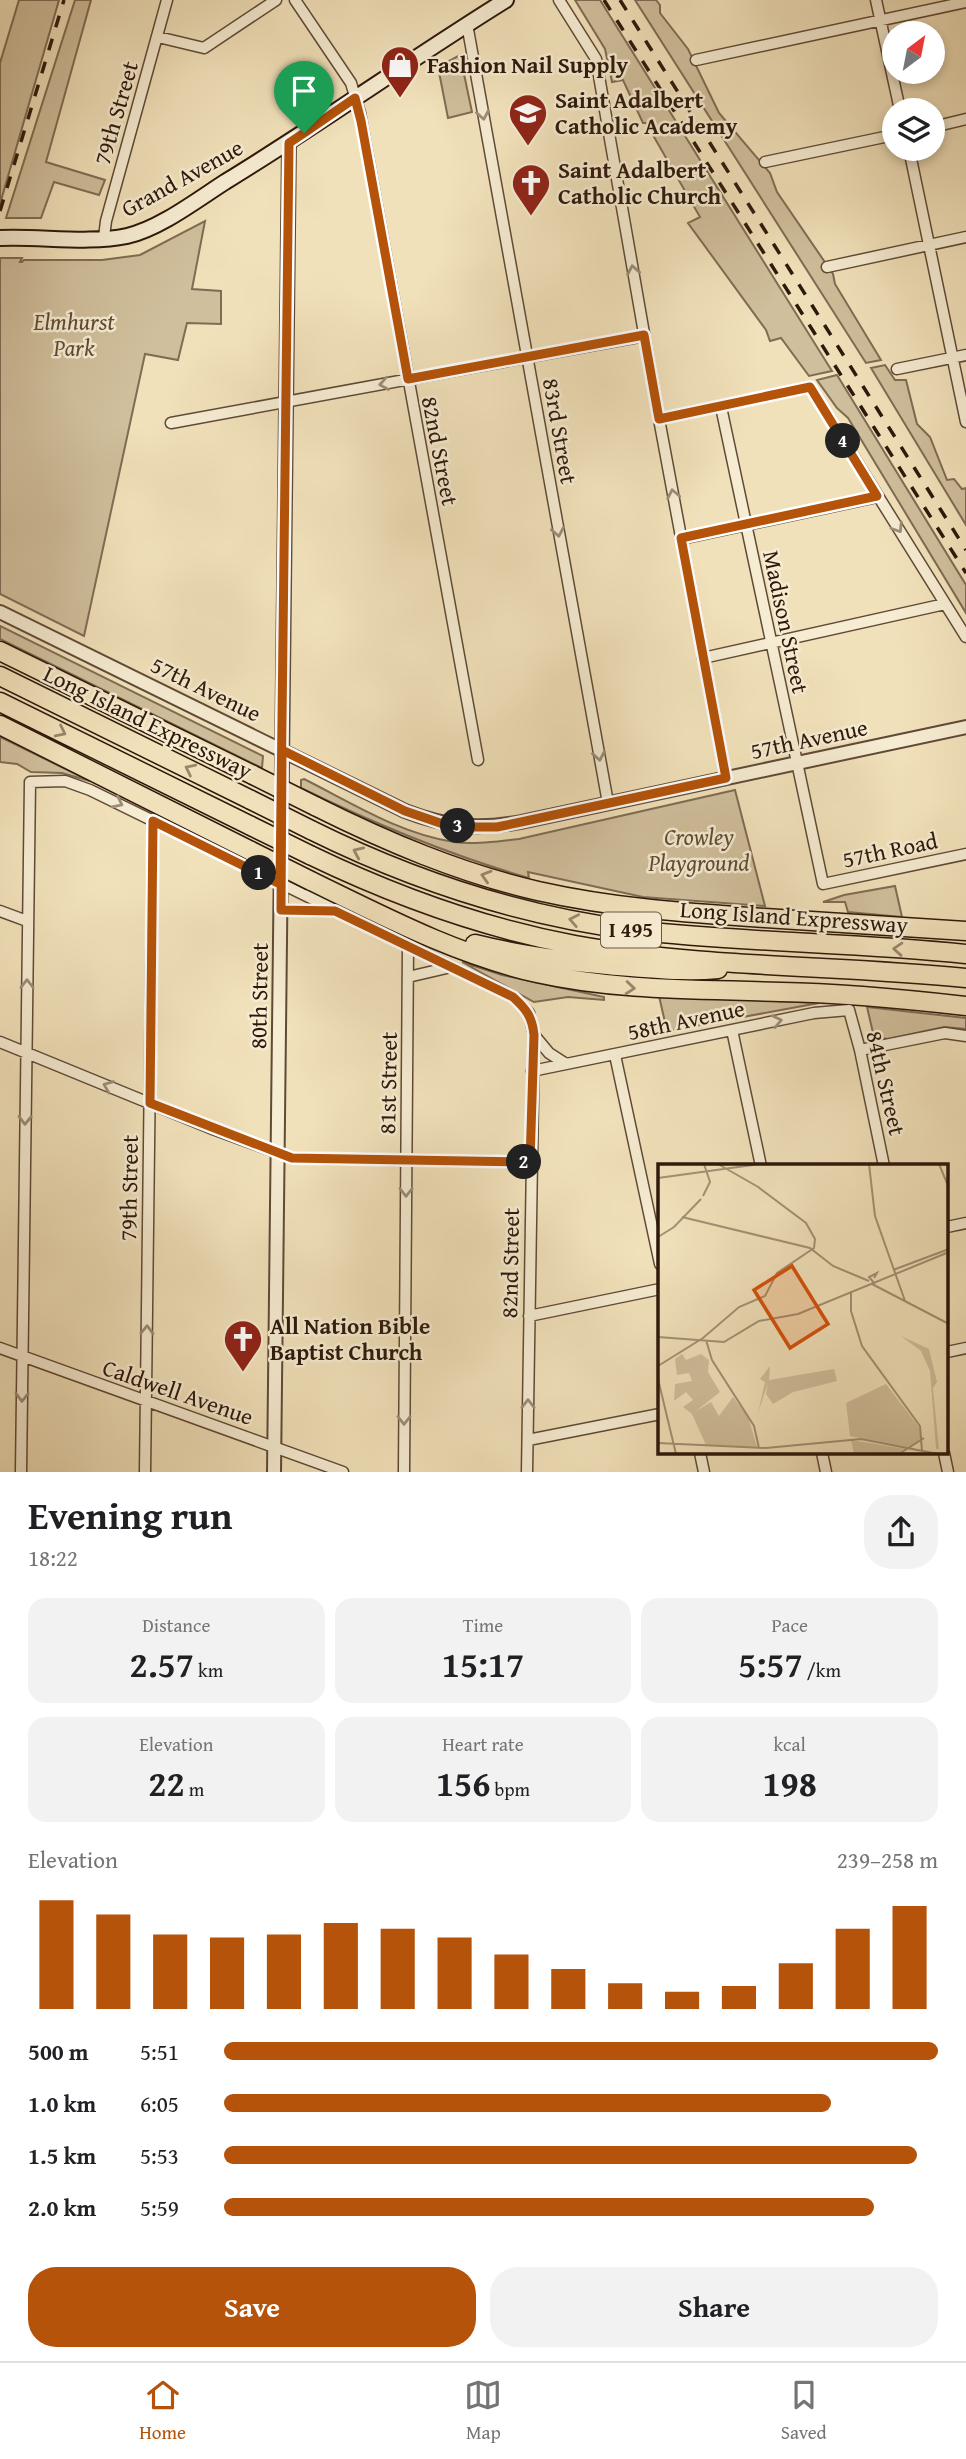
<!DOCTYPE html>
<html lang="en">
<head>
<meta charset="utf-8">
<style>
  body { margin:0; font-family:"Gentium Book Plus",serif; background:#f2f2f2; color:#202124; height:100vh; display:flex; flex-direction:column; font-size:26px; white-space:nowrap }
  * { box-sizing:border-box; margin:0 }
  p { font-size:23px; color:#757577 }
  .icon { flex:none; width:38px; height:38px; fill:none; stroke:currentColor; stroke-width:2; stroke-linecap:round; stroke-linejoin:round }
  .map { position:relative; height:1472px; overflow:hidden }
  .side { display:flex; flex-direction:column; background:#fff; flex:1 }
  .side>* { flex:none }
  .needle { width:46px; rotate:32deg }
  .tools { position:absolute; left:882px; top:21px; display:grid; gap:14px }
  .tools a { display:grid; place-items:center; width:63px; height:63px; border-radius:50%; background:#fff; box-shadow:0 4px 10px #0003; font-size:35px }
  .pin { position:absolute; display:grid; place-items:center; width:60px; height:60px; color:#fff; margin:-72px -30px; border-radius:50% 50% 50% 0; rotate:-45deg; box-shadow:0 0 7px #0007 }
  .pin .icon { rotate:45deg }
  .km { position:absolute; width:35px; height:35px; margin:-18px; border-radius:50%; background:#222; color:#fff; font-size:19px; line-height:35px; text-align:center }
  .round { display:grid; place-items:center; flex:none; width:74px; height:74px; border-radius:28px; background:#f2f2f2 }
  .overview { display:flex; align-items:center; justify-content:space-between; height:119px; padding:0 28px }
  h1 { font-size:38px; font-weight:700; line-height:52px }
  .metrics { display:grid; grid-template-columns:repeat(3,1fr); gap:10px; height:119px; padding:7px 28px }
  .metrics div { display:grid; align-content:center; border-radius:18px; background:#f2f2f2; text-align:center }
  .metrics b { font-size:35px; font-weight:700 }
  .metrics small { font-size:19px; font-weight:400 }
  .metrics p { font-size:19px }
  .chart { height:196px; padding:14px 28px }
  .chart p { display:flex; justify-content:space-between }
  .chart svg { width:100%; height:126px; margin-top:7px; stroke:#b45309; stroke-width:6 }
  .button { display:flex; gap:14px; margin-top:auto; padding:14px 28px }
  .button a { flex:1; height:80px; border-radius:28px; background:#b45309; color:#fff; font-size:28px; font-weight:700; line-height:80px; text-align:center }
  .button a+a { background:#f2f2f2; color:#202124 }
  ul { padding:0 28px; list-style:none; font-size:23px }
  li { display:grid; grid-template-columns:112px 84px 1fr; align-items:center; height:52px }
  li i { height:18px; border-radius:9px; background:#b45309 }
  .menu { display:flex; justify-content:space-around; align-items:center; height:98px; border-top:2px solid #e0e0e0; background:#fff; font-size:19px; color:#757577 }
  .menu a { display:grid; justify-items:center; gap:4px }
  .menu .on { color:#b45309 }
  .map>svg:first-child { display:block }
</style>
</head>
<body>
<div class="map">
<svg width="966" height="1472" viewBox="0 0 966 1472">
  <rect width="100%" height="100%" fill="#f1e1ba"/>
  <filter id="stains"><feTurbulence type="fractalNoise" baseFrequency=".00286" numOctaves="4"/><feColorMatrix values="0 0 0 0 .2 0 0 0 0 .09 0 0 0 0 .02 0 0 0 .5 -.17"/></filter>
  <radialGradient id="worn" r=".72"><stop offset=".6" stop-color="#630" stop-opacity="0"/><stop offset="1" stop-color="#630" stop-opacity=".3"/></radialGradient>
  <path fill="#d0bf9c" stroke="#7f6c54" stroke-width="2" d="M 19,0 L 59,0 L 0,204 L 0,63 Z
    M 75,0 L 91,0 L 46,162 L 105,180 L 99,195 L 54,182 L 41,218 L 6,218 Z
    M 575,0 L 600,0 L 832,371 L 809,376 L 781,338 L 770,341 L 766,330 L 688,223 L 700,217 L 646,123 L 643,123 L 623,80 L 612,82 L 605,49 Z
    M 635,0 L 656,0 L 660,5 L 660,13 L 688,49 L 719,113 L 770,173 L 777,192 L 833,274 L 835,284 L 881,360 L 866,363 Z
    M 460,55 L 472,112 L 448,118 L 438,67 Z
    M 205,221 L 192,289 L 221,291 L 221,324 L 187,323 L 178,360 L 145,354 L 84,636 L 0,594 L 0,258 L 22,258 L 20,262 L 22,262 L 24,260 L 102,260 L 140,255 Z
    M 885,365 L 895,380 L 906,380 L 917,424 L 930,437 L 947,480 L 954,479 L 962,489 L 966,488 L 966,525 L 871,368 Z
    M 837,375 L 966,585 L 966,613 L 848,418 L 837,408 L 817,380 Z
    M 0,626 L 263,756 L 262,768 L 0,639 Z
    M 0,737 L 90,781 L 62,773 L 31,772 L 17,764 L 0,762 Z
    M 304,779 C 352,803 400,834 454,842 C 476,845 498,841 519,839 L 735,790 L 765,906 L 643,897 L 528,872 L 529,878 C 449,855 375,824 301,788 L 301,780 Z
    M 895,886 L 902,917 L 848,912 L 845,902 L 823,902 L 844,895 Z
    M 462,962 L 502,975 L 604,997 L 604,1000 L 568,997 L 534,1002 Z
    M 659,996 L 819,1003 L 667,1031 Z
    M 867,1007 L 966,1018 L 966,1029 L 944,1027 L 888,1039 L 874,1037 Z"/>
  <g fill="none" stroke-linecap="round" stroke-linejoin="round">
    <g stroke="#5f4a37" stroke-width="13">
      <path id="minor" d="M 295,0 L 351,83 L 360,113 L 478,760
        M 559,0 L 596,59 L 659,419 L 726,778
        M 876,0 L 900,110
        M 467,24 L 608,803
        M 158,37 L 204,48 L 276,0
        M 696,60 L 966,2
        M 933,127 L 966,119
        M 909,149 L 966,422
        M 765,162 L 894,135
        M 104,237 L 106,221 L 167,0
        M 827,267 L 966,237
        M 897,369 L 966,355
        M 721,407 L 823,884 L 966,854
        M 659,419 L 810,387 L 966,637
        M 171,423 L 644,336
        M 681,539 L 877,497
        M 703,658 L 945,604
        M 281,910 L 333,911
        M 0,911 L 27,921
        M 408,977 L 451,967
        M 732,1030 L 761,1166
        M 534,1035 L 549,1053 L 566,1064
        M 0,1042 L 215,1130 L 292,1158 L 530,1162
        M 860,1050 L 945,1033 L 966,1036
        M 615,1055 L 660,1264
        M 532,1071 L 814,1013 L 849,1010 L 860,1050 L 884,1166
        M 947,1227 L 966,1223
        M 529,1316 L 660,1289
        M 0,1348 L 343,1472
        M 947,1352 L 966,1348
        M 528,1440 L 660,1414
        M 700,1453 L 704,1472
        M 822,1453 L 826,1472
        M 944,1453 L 948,1472
        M 21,1472 L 30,782 L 65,781 L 90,790 L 513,997 L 529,1013 L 534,1035 L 527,1472
        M 145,1472 L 153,821
        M 404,1472 L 408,946"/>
    </g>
    <g stroke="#5f4a37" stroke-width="16">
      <path id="tertiary" d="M 0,612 L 405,811 C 447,827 477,830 521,822 L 966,727
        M 274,1472 L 289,143"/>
    </g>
    <g stroke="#2e180b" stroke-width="18">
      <path id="secondary" d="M 0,238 C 40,236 88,244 127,236 C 159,229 197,200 225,182 C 320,124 411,59 506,0"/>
    </g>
    <g stroke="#2e180b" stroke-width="21">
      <path id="motorway" d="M 0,651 L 253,775
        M 0,676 L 251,800
        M 0,702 L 251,826
        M 0,725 L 251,851
        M 315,806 C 387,842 460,873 538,891 C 613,908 688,913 765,918 C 832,922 899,927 966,931
        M 311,830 C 412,880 521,916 633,930 C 744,943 855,942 966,954
        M 310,855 C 395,896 483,928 575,945 C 704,968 836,965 966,978
        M 311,881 C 385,917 457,955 537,973 C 618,991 699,989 781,992 C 843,993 904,999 966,1006
        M 475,944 C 527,957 578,963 631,967 C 660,969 688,972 718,969"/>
    </g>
    <use href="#minor" stroke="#f6ecd2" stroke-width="10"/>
    <use href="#tertiary" stroke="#f6ecd2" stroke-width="12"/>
    <use href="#secondary" stroke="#f6ecd2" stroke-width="14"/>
    <use href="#motorway" stroke="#f1e1ba" stroke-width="18"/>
    <path stroke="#2e180b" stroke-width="3.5" stroke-dasharray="12 12" stroke-linecap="butt" d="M 604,0 L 966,573
      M 620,0 L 966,550
      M 0,211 L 64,0"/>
    <g stroke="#2e180b" stroke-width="21" stroke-linecap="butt">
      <path id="motorway-bridge" d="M 253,775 L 315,806
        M 251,800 L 311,830
        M 251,826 L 310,855
        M 251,851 L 311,881"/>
    </g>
    <use href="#motorway-bridge" stroke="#f1e1ba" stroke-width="18"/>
  </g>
  <defs><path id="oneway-chevron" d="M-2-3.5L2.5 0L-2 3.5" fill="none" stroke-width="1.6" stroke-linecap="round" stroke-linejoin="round" transform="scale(1.75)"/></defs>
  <g stroke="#9c8d78">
    <use href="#oneway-chevron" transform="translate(483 115) rotate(80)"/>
    <use href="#oneway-chevron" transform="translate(633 270) rotate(-100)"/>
    <use href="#oneway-chevron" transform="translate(384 384) rotate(170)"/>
    <use href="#oneway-chevron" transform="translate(673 494) rotate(-101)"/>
    <use href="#oneway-chevron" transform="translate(898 528) rotate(58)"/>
    <use href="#oneway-chevron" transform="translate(558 532) rotate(80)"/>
    <use href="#oneway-chevron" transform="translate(599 756) rotate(80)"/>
    <use href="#oneway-chevron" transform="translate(118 803) rotate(26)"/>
    <use href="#oneway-chevron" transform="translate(27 984) rotate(-90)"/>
    <use href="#oneway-chevron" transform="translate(777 1021) rotate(-12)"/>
    <use href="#oneway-chevron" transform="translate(108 1086) rotate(-158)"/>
    <use href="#oneway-chevron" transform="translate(25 1120) rotate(91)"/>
    <use href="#oneway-chevron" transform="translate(406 1192) rotate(90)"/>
    <use href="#oneway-chevron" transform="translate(147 1330) rotate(-89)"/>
    <use href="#oneway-chevron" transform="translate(22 1397) rotate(91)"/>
    <use href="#oneway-chevron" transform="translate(528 1404) rotate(-90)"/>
    <use href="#oneway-chevron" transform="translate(404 1420) rotate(90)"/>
  </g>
  <g stroke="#99876b">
    <use href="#oneway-chevron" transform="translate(61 732) rotate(26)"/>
    <use href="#oneway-chevron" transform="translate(190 769) rotate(-154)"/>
    <use href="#oneway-chevron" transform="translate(358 852) rotate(-156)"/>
    <use href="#oneway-chevron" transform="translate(486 876) rotate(-163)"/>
    <use href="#oneway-chevron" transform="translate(574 920) rotate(-169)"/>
    <use href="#oneway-chevron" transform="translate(898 949) rotate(-176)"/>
    <use href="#oneway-chevron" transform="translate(630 988) rotate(5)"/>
  </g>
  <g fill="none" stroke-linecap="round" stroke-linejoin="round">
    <g stroke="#fff" stroke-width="14">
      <path id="route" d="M 304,133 L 289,143 L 280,884 L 153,821 L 150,1103 L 292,1158 L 530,1162 L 534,1035 C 532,1016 526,1009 513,997 L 335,911 L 281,910 L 282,750 L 405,811 L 446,825 L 471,827 L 497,827 L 521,822 L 726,778 L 681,538 L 877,496 L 810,387 L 659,419 L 644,335 L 408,379 L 361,121 L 355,98 L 304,133"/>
    </g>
    <use href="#route" stroke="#b45309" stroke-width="9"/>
  </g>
  <defs>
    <g id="shop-pin" transform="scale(2.0125)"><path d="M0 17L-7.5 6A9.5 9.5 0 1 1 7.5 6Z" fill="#8f2418" stroke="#f6ecd2"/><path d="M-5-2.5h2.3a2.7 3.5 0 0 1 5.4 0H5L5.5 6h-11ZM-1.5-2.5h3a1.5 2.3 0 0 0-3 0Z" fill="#fff"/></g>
    <g id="school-pin" transform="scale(2.0125)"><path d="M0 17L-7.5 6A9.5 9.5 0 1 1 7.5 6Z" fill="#8f2418" stroke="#f6ecd2"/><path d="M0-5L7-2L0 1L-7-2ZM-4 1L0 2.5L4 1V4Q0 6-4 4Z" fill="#fff"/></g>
    <g id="church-pin" transform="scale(2.0125)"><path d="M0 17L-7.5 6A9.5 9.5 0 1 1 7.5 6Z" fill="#8f2418" stroke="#f6ecd2"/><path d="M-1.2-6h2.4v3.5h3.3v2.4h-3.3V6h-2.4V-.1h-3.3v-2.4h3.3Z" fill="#fff"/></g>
  </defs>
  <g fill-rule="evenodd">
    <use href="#shop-pin" x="400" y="65"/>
    <use href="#school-pin" x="528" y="113"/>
    <use href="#church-pin" x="531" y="183"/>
    <use href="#church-pin" x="243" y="1339"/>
  </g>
  <g text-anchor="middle" stroke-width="5" stroke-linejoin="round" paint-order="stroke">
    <rect fill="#f6ecd2" stroke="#6a5847" stroke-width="2" x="601" y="912.5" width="60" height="35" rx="5"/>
    <g font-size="21" font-weight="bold" fill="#2e180b">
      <text x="631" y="937">I 495</text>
    </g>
    <g font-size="23" font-weight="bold" fill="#2e180b" stroke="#f6ecd2" text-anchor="start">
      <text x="427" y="73">Fashion Nail Supply</text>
      <text x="555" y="108">Saint Adalbert<tspan x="555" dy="26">Catholic Academy</tspan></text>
      <text x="558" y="178">Saint Adalbert<tspan x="558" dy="26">Catholic Church</tspan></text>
      <text x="270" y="1334">All Nation Bible<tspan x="270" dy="26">Baptist Church</tspan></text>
    </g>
    <g font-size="23" fill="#2e180b" stroke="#f6ecd2">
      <text transform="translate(116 113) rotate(-74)" y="8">79th Street</text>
      <text transform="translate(182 178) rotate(-29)" y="8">Grand Avenue</text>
      <text transform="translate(560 431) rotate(80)" y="8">83rd Street</text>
      <text transform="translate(440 451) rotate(79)" y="8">82nd Street</text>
      <text transform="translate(786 622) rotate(78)" y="8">Madison Street</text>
      <text transform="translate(206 689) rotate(26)" y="8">57th Avenue</text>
      <text transform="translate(148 722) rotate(26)" y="8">Long Island Expressway</text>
      <text transform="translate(809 739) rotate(-12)" y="8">57th Avenue</text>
      <text transform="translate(890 850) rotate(-12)" y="8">57th Road</text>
      <text transform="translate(794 917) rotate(4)" y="8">Long Island Expressway</text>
      <text transform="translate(259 996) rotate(-89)" y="8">80th Street</text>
      <text transform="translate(686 1020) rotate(-12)" y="8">58th Avenue</text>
      <text transform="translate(388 1083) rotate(-89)" y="8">81st Street</text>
      <text transform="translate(886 1083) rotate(77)" y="8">84th Street</text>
      <text transform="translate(129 1188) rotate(-89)" y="8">79th Street</text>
      <text transform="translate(510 1263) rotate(-89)" y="8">82nd Street</text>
      <text transform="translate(178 1392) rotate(19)" y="8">Caldwell Avenue</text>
    </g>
    <g font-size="23" font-style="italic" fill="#5f4a36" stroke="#f6ecd2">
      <text x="74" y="330">Elmhurst<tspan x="74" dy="26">Park</tspan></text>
      <text x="699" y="845">Crowley<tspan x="699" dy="26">Playground</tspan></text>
    </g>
  </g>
  <g transform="translate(658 1164)">
    <rect width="290" height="290" fill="#f1e1ba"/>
    <path d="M 243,172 L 271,185 L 279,218 L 275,224 L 281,285 L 278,285 L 272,207 L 263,187 ZM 24,190 L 28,196 L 43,190 L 51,196 L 50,208 L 62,228 L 38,247 L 53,238 L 61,252 L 75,233 L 90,253 L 99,283 L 48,281 L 34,250 L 25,243 L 35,236 L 28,228 L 16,237 L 17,220 L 34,217 L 31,209 L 19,211 L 17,195 ZM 112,202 L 111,216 L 176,205 L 179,217 L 135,228 L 115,240 L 108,230 L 110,219 L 100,249 L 107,218 L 102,215 ZM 228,220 L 261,263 L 264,275 L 250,283 L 192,272 L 188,239 ZM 193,276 L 248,285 L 240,290 L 196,290 Z" fill="#d0bf9c"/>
    <path fill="none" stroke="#a39174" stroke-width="2" d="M 60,0 L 102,24M 211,0 L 217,52 L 247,137M 281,0 L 291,24M 0,14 L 102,0M 45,32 L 52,18 L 46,0M 24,53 L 152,84 L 175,102 L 211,117M 0,73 L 16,63 L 43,35M 235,106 L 291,85M 216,114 L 219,109 L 211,113 L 217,120M 214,120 L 291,160M 193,127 L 193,147 L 204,182 L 262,262 L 264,287M 0,173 L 66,178 L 101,157 L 140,150 L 291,88M 48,176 L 54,196 L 96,262 L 101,284M 0,202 L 45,174 L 81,143 L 107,132 L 119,109 L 156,84 L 157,75 L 148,59 L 100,23M 0,215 L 18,290M 0,279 L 108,284 L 203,275 L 280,290M 241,290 L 266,274"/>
    <path fill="#d5520c" fill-opacity="0.15" stroke="#d5520c" stroke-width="3.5" d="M 134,102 L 170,160 L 132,184 L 96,126 Z"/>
    <rect width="290" height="290" fill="none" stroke="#2e180b" stroke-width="3.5"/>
  </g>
  <rect width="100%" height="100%" filter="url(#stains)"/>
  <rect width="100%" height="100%" fill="url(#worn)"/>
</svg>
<div class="tools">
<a><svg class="needle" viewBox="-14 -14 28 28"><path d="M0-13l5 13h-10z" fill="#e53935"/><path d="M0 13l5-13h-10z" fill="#757577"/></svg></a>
<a><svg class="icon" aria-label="layers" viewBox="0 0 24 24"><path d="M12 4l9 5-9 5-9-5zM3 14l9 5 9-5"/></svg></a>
</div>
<div class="pin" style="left:304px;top:133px;background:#1e9e55"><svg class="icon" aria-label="arrive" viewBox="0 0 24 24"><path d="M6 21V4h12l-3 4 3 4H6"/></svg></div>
<b class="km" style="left:259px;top:873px">1</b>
<b class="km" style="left:524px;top:1162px">2</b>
<b class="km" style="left:458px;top:826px">3</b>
<b class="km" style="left:843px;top:441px">4</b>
</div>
<section class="side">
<div class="overview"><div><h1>Evening run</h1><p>18:22</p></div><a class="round"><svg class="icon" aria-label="share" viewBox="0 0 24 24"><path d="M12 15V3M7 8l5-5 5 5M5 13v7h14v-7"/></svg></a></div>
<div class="metrics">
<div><p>Distance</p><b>2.57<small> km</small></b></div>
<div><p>Time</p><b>15:17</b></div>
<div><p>Pace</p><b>5:57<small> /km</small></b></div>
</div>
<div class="metrics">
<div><p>Elevation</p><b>22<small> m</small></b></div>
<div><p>Heart rate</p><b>156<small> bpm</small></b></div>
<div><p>kcal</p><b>198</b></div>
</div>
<div class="chart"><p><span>Elevation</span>239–258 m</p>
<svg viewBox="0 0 160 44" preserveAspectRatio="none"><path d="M5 44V6M15 44V11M25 44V18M35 44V19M45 44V18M55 44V14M65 44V16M75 44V19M85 44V25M95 44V30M105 44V35M115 44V38M125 44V36M135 44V28M145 44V16M155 44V8"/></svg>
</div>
<ul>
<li><b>500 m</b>5:51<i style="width:100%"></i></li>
<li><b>1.0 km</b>6:05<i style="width:85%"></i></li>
<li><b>1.5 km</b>5:53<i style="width:97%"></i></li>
<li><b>2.0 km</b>5:59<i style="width:91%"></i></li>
</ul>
<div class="button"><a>Save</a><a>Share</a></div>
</section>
<nav class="menu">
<a class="on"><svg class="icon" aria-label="home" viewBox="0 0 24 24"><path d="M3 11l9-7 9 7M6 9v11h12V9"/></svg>Home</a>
<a><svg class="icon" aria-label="map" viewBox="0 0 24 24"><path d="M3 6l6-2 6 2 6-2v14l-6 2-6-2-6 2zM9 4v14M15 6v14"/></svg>Map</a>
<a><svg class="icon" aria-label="saved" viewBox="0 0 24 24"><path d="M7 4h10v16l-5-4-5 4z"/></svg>Saved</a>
</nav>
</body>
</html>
